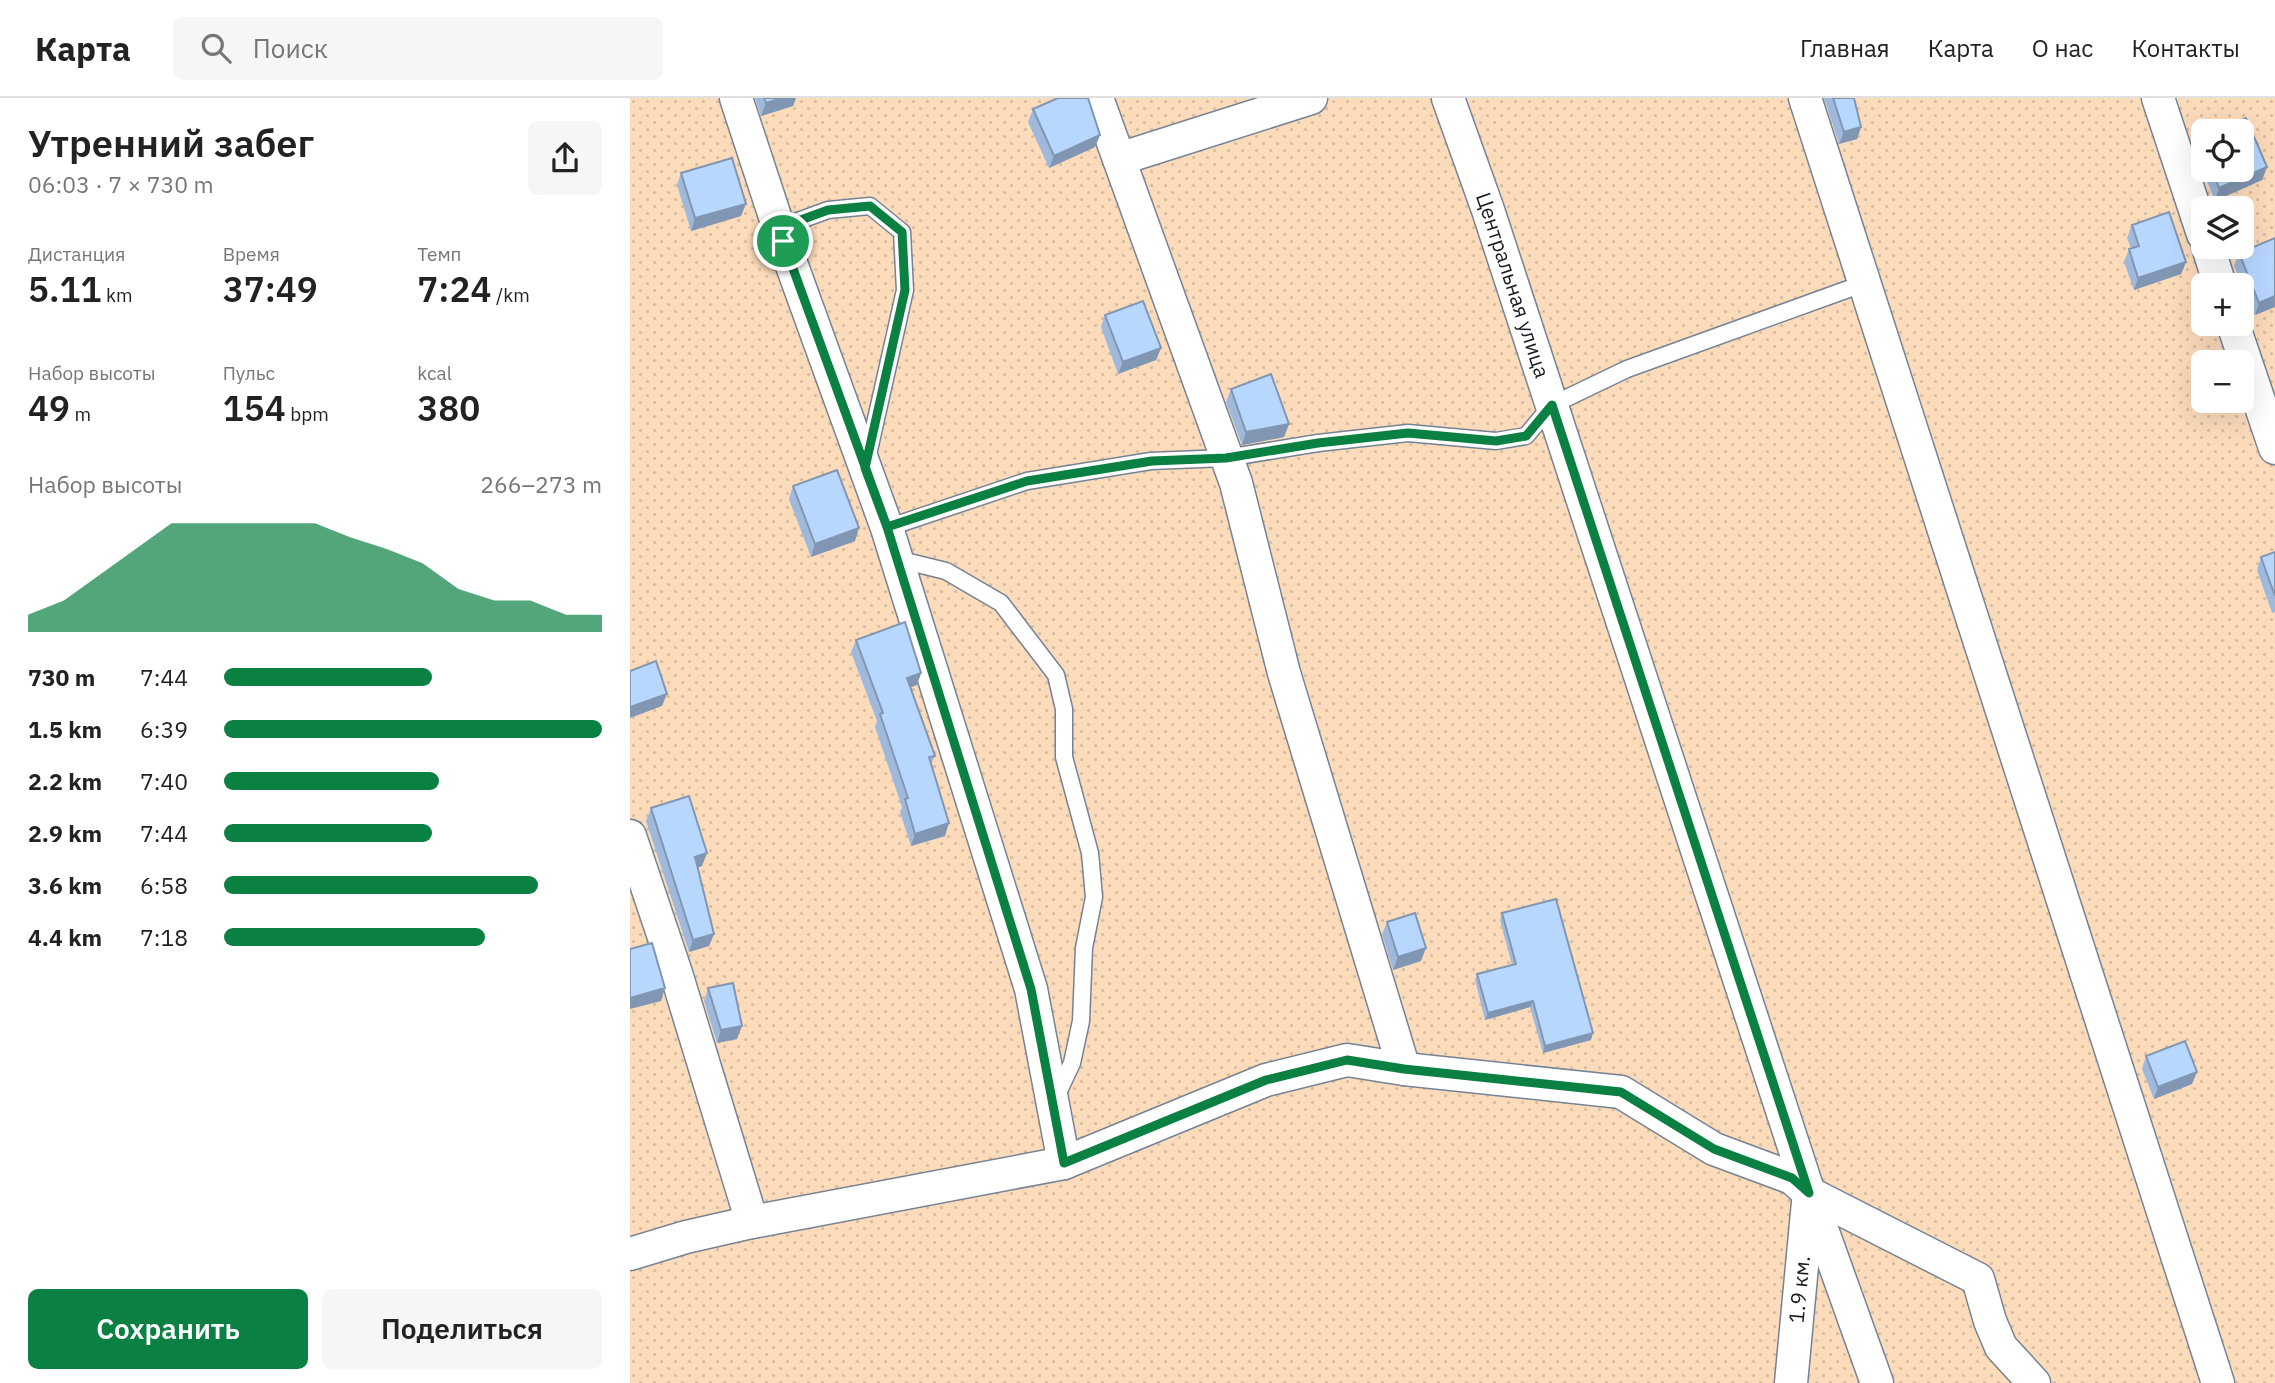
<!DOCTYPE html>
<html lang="ru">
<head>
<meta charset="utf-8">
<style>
  body { margin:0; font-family:"IBM Plex Sans",sans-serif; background:#f6f6f6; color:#222; height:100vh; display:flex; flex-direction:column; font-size:26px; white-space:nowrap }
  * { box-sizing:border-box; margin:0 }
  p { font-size:23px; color:#767676 }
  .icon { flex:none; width:38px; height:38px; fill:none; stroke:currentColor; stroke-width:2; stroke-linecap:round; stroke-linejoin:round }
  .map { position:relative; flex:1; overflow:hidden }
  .panel { display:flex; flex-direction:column; background:#fff; width:630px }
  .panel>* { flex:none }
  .controls { position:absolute; left:1561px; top:21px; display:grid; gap:14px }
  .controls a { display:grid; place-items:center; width:63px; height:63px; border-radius:10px; background:#fff; box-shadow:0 7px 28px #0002; font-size:35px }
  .pin { position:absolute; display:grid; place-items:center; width:60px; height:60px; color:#fff; margin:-30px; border:4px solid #fff; border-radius:50%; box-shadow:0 2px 7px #0007 }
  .round { display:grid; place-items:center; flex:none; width:74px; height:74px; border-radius:10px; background:#f6f6f6 }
  .headline { display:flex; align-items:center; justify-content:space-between; height:119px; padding:0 28px }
  h1 { font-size:38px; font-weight:600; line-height:52px }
  .metrics { display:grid; grid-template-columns:repeat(3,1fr); gap:10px; height:119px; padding:7px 28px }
  .metrics div { display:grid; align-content:center }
  .metrics b { font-size:35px; font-weight:600 }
  .metrics small { font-size:19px; font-weight:400 }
  .metrics p { font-size:19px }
  .chart { height:196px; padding:14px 28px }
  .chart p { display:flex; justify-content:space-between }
  .chart svg { width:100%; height:126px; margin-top:7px; fill:#0b8043; opacity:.7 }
  .cta { display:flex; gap:14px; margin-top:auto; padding:14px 28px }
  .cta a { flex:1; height:80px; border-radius:10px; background:#0b8043; color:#fff; font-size:28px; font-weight:600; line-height:80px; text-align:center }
  .cta a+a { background:#f6f6f6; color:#222 }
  ul { padding:0 28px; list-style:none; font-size:23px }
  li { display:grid; grid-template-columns:112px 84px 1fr; align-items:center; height:52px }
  li i { height:18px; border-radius:9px; background:#0b8043 }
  header { display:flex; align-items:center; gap:42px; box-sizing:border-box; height:98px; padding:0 35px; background:#fff; border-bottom:2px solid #e0e0e0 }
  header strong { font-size:33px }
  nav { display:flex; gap:38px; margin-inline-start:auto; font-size:24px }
  .search { width:490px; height:63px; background:#f6f6f6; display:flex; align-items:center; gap:18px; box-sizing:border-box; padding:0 24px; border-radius:10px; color:#767676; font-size:26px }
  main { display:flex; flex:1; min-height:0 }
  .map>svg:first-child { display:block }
</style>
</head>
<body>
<header>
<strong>Карта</strong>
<div class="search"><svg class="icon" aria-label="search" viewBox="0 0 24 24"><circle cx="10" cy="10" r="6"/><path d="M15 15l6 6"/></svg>Поиск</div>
<nav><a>Главная</a><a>Карта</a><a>О нас</a><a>Контакты</a></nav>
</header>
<main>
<section class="panel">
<div class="headline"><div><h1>Утренний забег</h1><p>06:03 · 7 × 730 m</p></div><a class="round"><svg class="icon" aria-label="share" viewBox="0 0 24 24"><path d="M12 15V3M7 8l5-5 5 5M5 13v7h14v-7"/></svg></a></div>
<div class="metrics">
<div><p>Дистанция</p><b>5.11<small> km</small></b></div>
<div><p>Время</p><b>37:49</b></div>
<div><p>Темп</p><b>7:24<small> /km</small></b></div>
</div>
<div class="metrics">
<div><p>Набор высоты</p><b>49<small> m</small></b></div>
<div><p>Пульс</p><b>154<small> bpm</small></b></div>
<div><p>kcal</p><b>380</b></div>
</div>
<div class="chart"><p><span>Набор высоты</span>266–273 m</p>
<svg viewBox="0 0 160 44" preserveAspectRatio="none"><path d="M0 44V38L10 33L20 24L30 15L40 6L50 6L60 6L70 6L80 6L90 11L100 15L110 20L120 29L130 33L140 33L150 38L160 38V44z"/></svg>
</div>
<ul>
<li><b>730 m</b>7:44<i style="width:55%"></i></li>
<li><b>1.5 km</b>6:39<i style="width:100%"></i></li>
<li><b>2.2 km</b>7:40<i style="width:57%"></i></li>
<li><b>2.9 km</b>7:44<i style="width:55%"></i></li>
<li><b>3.6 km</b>6:58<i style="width:83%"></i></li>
<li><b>4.4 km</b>7:18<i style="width:69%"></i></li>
</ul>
<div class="cta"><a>Сохранить</a><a>Поделиться</a></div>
</section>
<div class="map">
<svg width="1645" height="1285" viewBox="0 0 1645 1285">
  <defs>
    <pattern id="grass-dots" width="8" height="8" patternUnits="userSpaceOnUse" patternTransform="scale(1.75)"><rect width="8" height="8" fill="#fcdbbb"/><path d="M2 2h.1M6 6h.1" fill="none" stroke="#d7bca1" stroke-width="1.8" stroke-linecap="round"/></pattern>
  </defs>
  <rect width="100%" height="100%" fill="#f7fafe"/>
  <path fill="url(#grass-dots)" fill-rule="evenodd" d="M 0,0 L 1645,0 L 1645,1285 L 0,1285 ZM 1573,33 L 1612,33 L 1612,72 L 1573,72 ZM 1573,110 L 1612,110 L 1612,149 L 1573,149 ZM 1573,187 L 1612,187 L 1612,226 L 1573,226 ZM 1573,264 L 1612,264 L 1612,303 L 1573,303 Z"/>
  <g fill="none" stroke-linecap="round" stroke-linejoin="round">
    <g stroke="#758394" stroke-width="19">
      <path id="service" d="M 149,130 L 198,112 L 240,108 L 272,134 L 275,192 L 237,361
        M 257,430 L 397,383 L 521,363 L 596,360 L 688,345 L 778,335 L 866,343 L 896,338 L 922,307 L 997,271 L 1235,185
        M 267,461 L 316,473 L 371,505 L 426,577 L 434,611 L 434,659 L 460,755 L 464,799 L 454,850 L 451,923 L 442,965 L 426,999"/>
    </g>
    <g stroke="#758394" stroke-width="35">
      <g id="minor">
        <path d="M 106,0 L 153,143 L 257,430 L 401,891 L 434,1065"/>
        <path d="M 467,0 L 606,385 L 654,575 L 774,971"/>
        <path id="s1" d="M 818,0 L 858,112 L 1179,1095 L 1247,1285"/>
        <path d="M 1175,0 L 1588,1285"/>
        <path d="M 1528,0 L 1573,136"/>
        <path d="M 489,61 L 681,0"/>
        <path d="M 1578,149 L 1590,187"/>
        <path d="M 1603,226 L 1645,350"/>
        <path d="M 0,738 L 46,875 L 122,1124"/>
        <path d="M 0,1156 L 56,1139 L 122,1124 L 434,1065 L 636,982 L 717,962 L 774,971 L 991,994 L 1084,1051 L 1162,1080 L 1179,1095 L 1348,1181 L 1360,1223 L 1371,1249 L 1404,1285"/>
        <path id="s2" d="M 1161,1285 L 1178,1104"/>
      </g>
    </g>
    <use href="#service" stroke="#fff" stroke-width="16"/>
    <use href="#minor" stroke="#fff" stroke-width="32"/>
  </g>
  <path fill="#9eb9db" d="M 125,0 L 166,0 L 163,8 L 131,18 Z
    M 1194,0 L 1224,0 L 1231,29 L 1227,41 L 1209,46 Z
    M 403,11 L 470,37 L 465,49 L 419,70 L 398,24 Z
    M 1573,39 L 1573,72 L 1612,72 L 1637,69 L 1632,82 L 1585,103 L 1565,53 L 1569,40 Z
    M 51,75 L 111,118 L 61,133 L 47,87 Z
    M 1502,127 L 1556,164 L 1551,176 L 1504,192 L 1494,164 L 1499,151 L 1501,150 L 1497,140 Z
    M 1645,140 L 1645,209 L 1625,217 L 1604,168 L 1609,155 Z
    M 475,217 L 531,250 L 526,262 L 488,276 L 471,229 Z
    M 601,291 L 659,326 L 654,339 L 612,347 L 596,304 Z
    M 163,388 L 225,443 L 181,459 L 159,401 Z
    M 1645,454 L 1645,514 L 1642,515 L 1627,472 L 1631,459 Z
    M 226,542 L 291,575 L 287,587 L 281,589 L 305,658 L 301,666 L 315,738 L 281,748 L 270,714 L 272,709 L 245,629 L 247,623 L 221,554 Z
    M 21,710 L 72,768 L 67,770 L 84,836 L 79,848 L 59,854 L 16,723 Z
    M 872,815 L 961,942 L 913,955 L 900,909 L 855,922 L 845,882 L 847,876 L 882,867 L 870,822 Z
    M 757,824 L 791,863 L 763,872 L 752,836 Z
    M 78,890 L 107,941 L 87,945 L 74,903 Z
    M 1516,958 L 1562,986 L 1524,1001 L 1512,971 Z"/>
  <path fill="#8196b2" d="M 152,0 L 166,0 L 163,8 L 131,18 L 136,5 Z
    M 1231,29 L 1227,41 L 1209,46 L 1214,34 Z
    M 470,37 L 465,49 L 419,70 L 424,58 Z
    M 1637,69 L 1632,82 L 1585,103 L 1589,90 Z
    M 116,106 L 111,118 L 61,133 L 65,120 Z
    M 1556,164 L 1551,176 L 1504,192 L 1508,180 Z
    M 1645,198 L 1645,209 L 1625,217 L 1629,205 Z
    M 531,250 L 526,262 L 488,276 L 493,264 Z
    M 659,326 L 654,339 L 612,347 L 616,334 Z
    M 229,430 L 225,443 L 181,459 L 185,446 Z
    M 291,575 L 287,587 L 273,592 L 277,580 Z
    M 37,596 L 32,608 L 0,620 L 0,609 Z
    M 319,725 L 315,738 L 281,748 L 285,736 Z
    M 77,755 L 72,768 L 60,772 L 65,759 Z
    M 84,836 L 79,848 L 59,854 L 63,842 Z
    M 796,850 L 791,863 L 763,872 L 768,859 Z
    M 35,890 L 31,903 L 0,911 L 0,900 Z
    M 903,903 L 900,909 L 855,922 L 858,915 Z
    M 112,928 L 107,941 L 87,945 L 91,932 Z
    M 963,935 L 961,942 L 913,955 L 915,948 Z
    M 1567,974 L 1562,986 L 1524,1001 L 1528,989 Z"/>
  <path fill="#b8d7ff" stroke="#8196b2" stroke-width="2" d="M 134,0 L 152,0 L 136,5 Z
    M 428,0 L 458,0 L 470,37 L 424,58 L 403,11 Z
    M 1203,0 L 1224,0 L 1231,29 L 1214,34 Z
    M 1616,20 L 1637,69 L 1589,90 L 1582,72 L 1612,72 L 1612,33 L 1586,33 Z
    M 1573,39 L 1573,50 L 1569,40 Z
    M 102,60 L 116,106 L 65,120 L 51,75 Z
    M 1539,114 L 1556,164 L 1508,180 L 1499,151 L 1509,148 L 1502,127 Z
    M 1645,140 L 1645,198 L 1629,205 L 1609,155 Z
    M 513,203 L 531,250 L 493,264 L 475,217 Z
    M 641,276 L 659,326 L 616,334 L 601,291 Z
    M 207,372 L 229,430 L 185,446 L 163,388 Z
    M 1645,454 L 1645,498 L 1631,459 Z
    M 275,524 L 291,575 L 277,580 L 305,658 L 299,659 L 319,725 L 285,736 L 275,701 L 278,700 L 250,616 L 253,615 L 226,542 Z
    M 26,563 L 37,596 L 0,609 L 0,573 Z
    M 59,698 L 77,755 L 65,759 L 84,836 L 63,842 L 21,710 Z
    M 926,801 L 963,935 L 915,948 L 903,903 L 858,915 L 847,876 L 886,866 L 872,815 Z
    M 785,815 L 796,850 L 768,859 L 757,824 Z
    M 22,845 L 35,890 L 0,900 L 0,851 Z
    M 103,885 L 112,928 L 91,932 L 78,890 Z
    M 1555,943 L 1567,974 L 1528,989 L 1516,958 Z"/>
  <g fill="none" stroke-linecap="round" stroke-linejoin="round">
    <g stroke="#fff" stroke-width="14">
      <path id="route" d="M 153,143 C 188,238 222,334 257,429 L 401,891 L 434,1065 L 636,982 L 717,962 L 774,971 L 991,994 L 1084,1051 L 1162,1080 L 1179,1095 L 922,307 L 896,338 L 866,343 L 778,335 L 688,345 L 596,360 L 522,363 L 397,383 L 257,429 L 235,370 L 275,192 L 272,134 L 240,108 L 198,112 L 149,130 L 153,143"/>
    </g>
    <use href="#route" stroke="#0b8043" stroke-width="9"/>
  </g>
  <g text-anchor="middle" stroke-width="5" stroke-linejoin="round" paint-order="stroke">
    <g font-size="21" fill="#181d24" stroke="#f7fafe">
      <text dy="7" stroke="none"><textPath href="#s1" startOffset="198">Центральная улица</textPath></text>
      <text dy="7" stroke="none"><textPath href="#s2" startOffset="94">1.9 км.</textPath></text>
    </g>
  </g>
</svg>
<div class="controls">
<a><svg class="icon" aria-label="locate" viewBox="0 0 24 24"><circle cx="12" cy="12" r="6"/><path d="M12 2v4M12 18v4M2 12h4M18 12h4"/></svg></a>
<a><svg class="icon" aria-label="layers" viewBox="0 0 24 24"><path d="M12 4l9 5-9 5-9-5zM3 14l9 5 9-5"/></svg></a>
<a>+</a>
<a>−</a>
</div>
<div class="pin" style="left:153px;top:143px;background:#1e9e55"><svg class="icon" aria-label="arrive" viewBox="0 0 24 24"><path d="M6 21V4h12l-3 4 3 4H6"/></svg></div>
</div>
</main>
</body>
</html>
